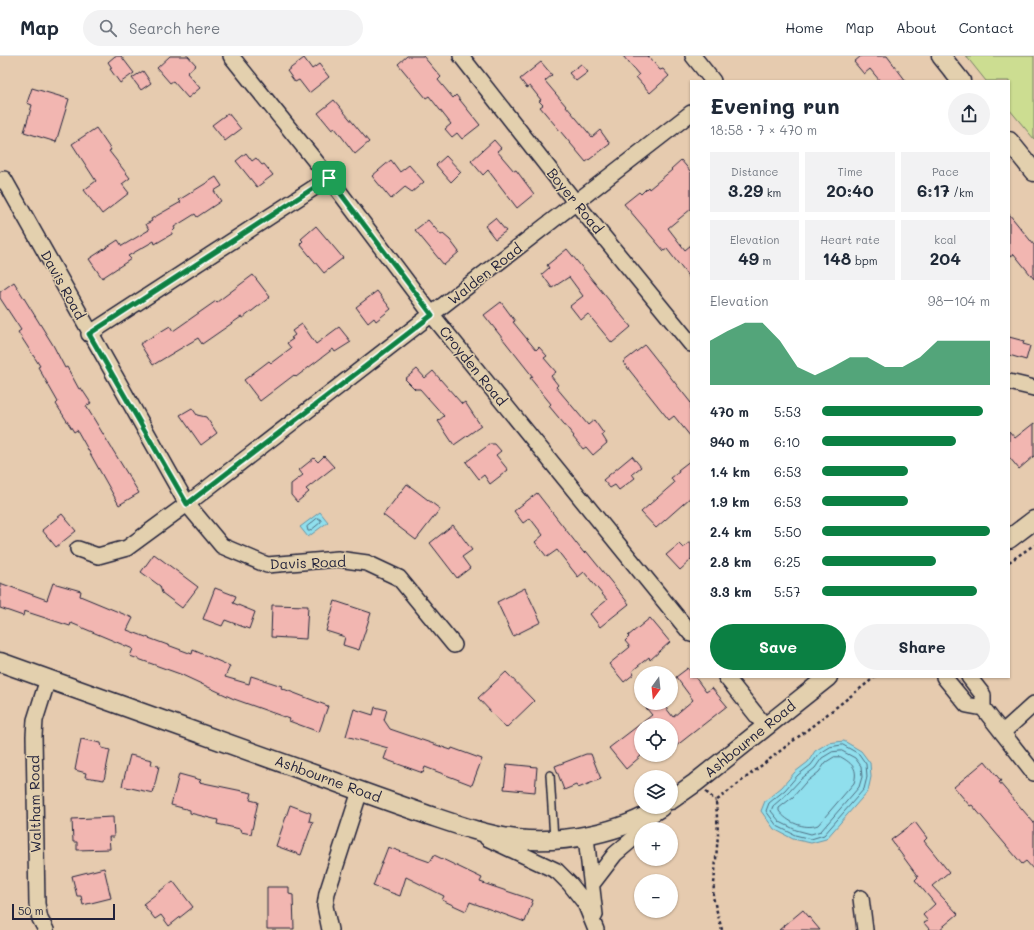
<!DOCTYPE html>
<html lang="en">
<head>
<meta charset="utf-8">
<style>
  body { margin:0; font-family:Mali,sans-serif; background:#f2f2f3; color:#1f2937; height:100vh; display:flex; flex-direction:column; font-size:15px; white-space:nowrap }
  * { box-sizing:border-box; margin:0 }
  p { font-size:13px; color:#747a83 }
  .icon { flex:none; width:22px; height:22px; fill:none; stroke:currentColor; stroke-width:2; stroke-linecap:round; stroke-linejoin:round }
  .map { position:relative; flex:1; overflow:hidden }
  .side { position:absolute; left:690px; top:24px; width:320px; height:598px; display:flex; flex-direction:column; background:#fff; border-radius:0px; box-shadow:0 1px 3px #0004 }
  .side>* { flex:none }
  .needle { width:26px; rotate:195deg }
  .controls { position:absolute; left:634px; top:610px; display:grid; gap:8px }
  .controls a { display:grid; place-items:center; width:44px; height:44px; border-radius:50%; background:#fff; box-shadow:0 1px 3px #0004; font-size:20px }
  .scale { position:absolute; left:12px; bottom:10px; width:103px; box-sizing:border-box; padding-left:4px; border:2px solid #22223b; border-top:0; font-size:11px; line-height:14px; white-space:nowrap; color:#22223b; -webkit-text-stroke:3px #e3d0ae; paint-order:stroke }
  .pin { position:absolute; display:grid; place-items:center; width:34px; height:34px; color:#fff; margin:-17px; border-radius:8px; box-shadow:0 2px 6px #0006 }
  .round { display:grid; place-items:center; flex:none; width:42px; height:42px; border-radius:21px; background:#f2f2f3 }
  .overview { display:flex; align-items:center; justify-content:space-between; height:68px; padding:0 20px }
  h1 { font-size:22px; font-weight:700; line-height:30px }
  .figures { display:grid; grid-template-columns:repeat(3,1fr); gap:6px; height:68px; padding:4px 20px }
  .figures div { display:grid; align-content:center; border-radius:0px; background:#f2f2f3; text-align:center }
  .figures b { font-size:17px; font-weight:700 }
  .figures small { font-size:11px; font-weight:400 }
  .figures p { font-size:11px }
  .chart { height:112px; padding:8px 20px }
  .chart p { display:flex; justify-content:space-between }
  .chart svg { width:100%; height:72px; margin-top:4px; fill:#0b8043; opacity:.7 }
  .primary-button { display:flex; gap:8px; margin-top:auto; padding:8px 20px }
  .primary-button a { flex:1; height:46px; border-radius:24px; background:#0b8043; color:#fff; font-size:16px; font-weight:700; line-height:46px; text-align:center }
  .primary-button a+a { background:#f2f2f3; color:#1f2937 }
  ul { padding:0 20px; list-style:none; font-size:13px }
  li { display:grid; grid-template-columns:64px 48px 1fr; align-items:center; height:30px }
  li i { height:10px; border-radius:5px; background:#0b8043 }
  header { display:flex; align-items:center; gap:24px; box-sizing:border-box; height:56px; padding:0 20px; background:#fff; border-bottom:1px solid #e0e1e3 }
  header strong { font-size:19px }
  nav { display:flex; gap:22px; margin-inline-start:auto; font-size:14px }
  .search { width:280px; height:36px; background:#f2f2f3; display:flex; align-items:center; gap:10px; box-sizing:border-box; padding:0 14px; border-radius:22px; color:#747a83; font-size:15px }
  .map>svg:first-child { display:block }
</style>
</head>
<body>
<header>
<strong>Map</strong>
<div class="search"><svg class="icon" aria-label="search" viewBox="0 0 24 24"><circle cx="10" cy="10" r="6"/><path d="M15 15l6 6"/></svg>Search here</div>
<nav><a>Home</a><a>Map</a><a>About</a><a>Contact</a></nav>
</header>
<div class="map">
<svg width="1034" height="874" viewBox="0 0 1034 874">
  <rect width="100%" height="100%" fill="#e6cbaf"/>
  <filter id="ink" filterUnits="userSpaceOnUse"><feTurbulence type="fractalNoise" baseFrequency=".025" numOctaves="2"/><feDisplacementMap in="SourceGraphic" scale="8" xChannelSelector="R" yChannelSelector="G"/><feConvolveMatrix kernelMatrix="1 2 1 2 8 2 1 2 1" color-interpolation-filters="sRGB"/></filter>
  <g filter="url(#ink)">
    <path fill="#ccdd91" stroke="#778066" d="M 966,0 L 1034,0 L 1034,83 L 1009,53 L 1009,25 L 986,25 Z"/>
    <path fill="#90dfed" stroke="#6493a6" d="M 320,456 L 328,466 L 308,481 L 300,471 Z
      M 844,685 L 861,695 L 870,707 L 871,721 L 868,735 L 826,783 L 811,787 L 793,783 L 774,773 L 761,755 L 765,745 L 782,731 L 795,716 L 808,706 L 815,695 L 828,687 Z"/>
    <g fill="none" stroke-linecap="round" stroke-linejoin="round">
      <path stroke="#4e6e82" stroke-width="1" d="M 318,462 L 321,464 L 321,466 L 310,475 L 308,475 L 307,471 Z
        M 843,689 L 859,698 L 866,708 L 867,721 L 864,733 L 824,779 L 811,783 L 795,779 L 777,770 L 766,755 L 769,747 L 785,734 L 798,719 L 811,709 L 819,698 L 830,691 Z
        M 842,695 L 855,702 L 861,710 L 862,721 L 859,731 L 821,775 L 811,778 L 796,774 L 780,766 L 771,755 L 773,750 L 788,737 L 801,723 L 815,712 L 822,702 L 832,696 Z
        M 841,701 C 853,708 858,713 854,727 L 818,769 C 804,774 787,766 779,755 L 779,752 L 793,741 L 805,727 L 819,716 L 826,706 L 834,701 Z"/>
    </g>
    <path fill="#f2b6b1" stroke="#22223b" d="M 115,0 L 121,0 L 134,17 L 120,27 L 110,13 L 112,12 L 108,6 Z
      M 170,0 L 188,0 L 196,9 L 187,17 L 200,32 L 188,42 L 173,25 L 170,27 L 157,12 Z
      M 407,0 L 423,0 L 441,21 L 438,24 L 453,42 L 456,39 L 480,69 L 462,83 L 457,77 L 452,81 L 445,73 L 451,68 L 429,40 L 426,42 L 398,8 Z
      M 623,0 L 648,0 L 660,14 L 663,13 L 669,20 L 650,37 L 636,21 L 639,19 Z
      M 861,0 L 887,0 L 906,25 L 880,25 L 870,13 L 864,18 L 854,6 Z
      M 304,2 L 312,13 L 319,8 L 329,21 L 309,37 L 299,24 L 295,26 L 287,15 Z
      M 541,6 L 552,19 L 545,25 L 592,81 L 600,74 L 610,88 L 586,106 L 540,51 L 543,49 L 539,45 L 541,44 L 530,30 L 527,32 L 520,23 Z
      M 581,8 L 588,16 L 576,25 L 569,17 Z
      M 143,15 L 151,27 L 141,34 L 132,22 Z
      M 32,32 L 69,43 L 56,86 L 24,76 L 32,49 L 27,47 Z
      M 334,44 L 369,86 L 355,98 L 335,72 L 332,74 L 318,57 Z
      M 228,57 L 241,73 L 225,85 L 212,69 Z
      M 96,72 L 111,94 L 109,95 L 130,122 L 122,128 L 129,137 L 102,158 L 84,134 L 96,125 L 72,88 Z
      M 494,84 L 501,92 L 497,95 L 514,115 L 516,114 L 534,138 L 517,152 L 488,114 L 483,119 L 471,105 Z
      M 246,97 L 252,105 L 256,102 L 262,109 L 264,108 L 273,119 L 257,131 L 236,105 Z
      M 446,100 L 461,116 L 451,126 L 436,109 Z
      M 391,104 L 400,116 L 409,109 L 424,126 L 412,136 L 405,131 L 391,143 L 372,120 Z
      M 681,104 L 691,116 L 691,153 L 668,172 L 685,194 L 691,189 L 691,224 L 667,193 L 664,195 L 624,148 L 639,136 L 641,138 L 648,131 L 649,133 L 672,114 L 671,113 Z
      M 216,121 L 222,130 L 214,135 L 221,145 L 197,161 L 195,158 L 174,171 L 175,173 L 172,176 L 172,178 L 155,188 L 154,185 L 128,200 L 131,203 L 102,222 L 89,203 L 118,184 L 122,190 L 149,174 L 146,168 L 152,165 L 151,163 L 181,146 L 179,144 Z
      M 1009,158 L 1034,189 L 1034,223 L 1014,198 L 1009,201 Z
      M 495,162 L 506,175 L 495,183 L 485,170 Z
      M 428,164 L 441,179 L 443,178 L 450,184 L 459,196 L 444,209 L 415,174 Z
      M 316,170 L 343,202 L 324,217 L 300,188 L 303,185 L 301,183 Z
      M 567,193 L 631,271 L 612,287 L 588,258 L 581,264 L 570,250 L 583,240 L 569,221 L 552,232 L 542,218 L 549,212 L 547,209 Z
      M 253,219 L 270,241 L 243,262 L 241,261 L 202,288 L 198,282 L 153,309 L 140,288 L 170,270 L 173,275 L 216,245 L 217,246 Z
      M 14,226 L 53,289 L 65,312 L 67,311 L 79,333 L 81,332 L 91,347 L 86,350 L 139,437 L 119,449 L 77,374 L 74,376 L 56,348 L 58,346 L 38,311 L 40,310 L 18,276 L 21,274 L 0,242 L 0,236 Z
      M 377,235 L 391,253 L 376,265 L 374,262 L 368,267 L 356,251 Z
      M 501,246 L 515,265 L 513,266 L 536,294 L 539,291 L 547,300 L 544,302 L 556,316 L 551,320 L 558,329 L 556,331 L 588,369 L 594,364 L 604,378 L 602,379 L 607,387 L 593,399 L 586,391 L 583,393 L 573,381 L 574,380 L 549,350 L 551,348 L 530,322 L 533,321 L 484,259 Z
      M 302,268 L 316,288 L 339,271 L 351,286 L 335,296 L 333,293 L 296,321 L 294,319 L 260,345 L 244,324 L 269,305 L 271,307 L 291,292 L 287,287 L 293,283 L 291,282 L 295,279 L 292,275 Z
      M 1009,281 L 1024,285 L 1023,288 L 1030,290 L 1026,304 L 1009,299 Z
      M 645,289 L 691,347 L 691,381 L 674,360 L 669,364 L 623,306 Z
      M 417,313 L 425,322 L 433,315 L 462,348 L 465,346 L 481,370 L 454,389 L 438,365 L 444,360 L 420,333 L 415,333 L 405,323 Z
      M 192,352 L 197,359 L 206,361 L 217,377 L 201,389 L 180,359 Z
      M 1034,367 L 1034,400 L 1019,413 L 1009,401 L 1009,375 L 1015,382 Z
      M 490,388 L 495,388 L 501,395 L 496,399 L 508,414 L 490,428 L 484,419 L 479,423 L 466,406 Z
      M 324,400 L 334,411 L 306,433 L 309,436 L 297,446 L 291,439 L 291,428 L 303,419 L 299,414 L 314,402 L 318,406 Z
      M 632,400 L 641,411 L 632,418 L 635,422 L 619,434 L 615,429 L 610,432 L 603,424 Z
      M 691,404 L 691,441 L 656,472 L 641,456 L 674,427 L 671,422 L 679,416 L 678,414 Z
      M 407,428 L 440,453 L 416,484 L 383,459 Z
      M 537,437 L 584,497 L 586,495 L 629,548 L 600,571 L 590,558 L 607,544 L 584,516 L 578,521 L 557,494 L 547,501 L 535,486 L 543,479 L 530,462 L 523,467 L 514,455 Z
      M 62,458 L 76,475 L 56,491 L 42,474 Z
      M 453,469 L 472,494 L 462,501 L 470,512 L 457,522 L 430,487 Z
      M 691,485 L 691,504 L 680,514 L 666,499 L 679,488 L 683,492 Z
      M 154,498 L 198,531 L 182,552 L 162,537 L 160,530 L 141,516 Z
      M 0,527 L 47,544 L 53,527 L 81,535 L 80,540 L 133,562 L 127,574 L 192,598 L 193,594 L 230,610 L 225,621 L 249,628 L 251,620 L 282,630 L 281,632 L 328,650 L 319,676 L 289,665 L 290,663 L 234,643 L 180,618 L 130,600 L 133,593 L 71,567 L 70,570 L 24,555 L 23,560 L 0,552 Z
      M 215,532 L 236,540 L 233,547 L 255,556 L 249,573 L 225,564 L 222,570 L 203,563 Z
      M 525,532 L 541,566 L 513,580 L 497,546 Z
      M 335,545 L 371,557 L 359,594 L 343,589 L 345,581 L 326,575 Z
      M 272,549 L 308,550 L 306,583 L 271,581 Z
      M 650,562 L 670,586 L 650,604 L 649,601 L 632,615 L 634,618 L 624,626 L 609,608 L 630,591 L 625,585 L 629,581 L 628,580 Z
      M 688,612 L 691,616 L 691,621 L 695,621 L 706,636 L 712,632 L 727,650 L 671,694 L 671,669 L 641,669 L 641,700 L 626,713 L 609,692 L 652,659 L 642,647 L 662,647 L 673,661 L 693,644 L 676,621 Z
      M 506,616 L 534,645 L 506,672 L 478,642 Z
      M 375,651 L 387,654 L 384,664 L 390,673 L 451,694 L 452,692 L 482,703 L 472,729 L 425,711 L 423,717 L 384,703 L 388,692 L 346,680 L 354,653 L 373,659 Z
      M 81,683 L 101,687 L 102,692 L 110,694 L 104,724 L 85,721 L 86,717 L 75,714 Z
      M 586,698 L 591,698 L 601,723 L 578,732 L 576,729 L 564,734 L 555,710 Z
      M 130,699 L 152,704 L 151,709 L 159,710 L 153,737 L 122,730 Z
      M 985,705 L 1001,725 L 999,726 L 1034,767 L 1034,814 L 1026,805 L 1022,808 L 972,749 L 970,750 L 954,731 Z
      M 507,708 L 537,711 L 535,736 L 504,733 Z
      M 179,718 L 201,724 L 199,726 L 252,737 L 250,744 L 258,746 L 251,778 L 241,776 L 240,773 L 217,768 L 218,764 L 190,757 L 190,754 L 171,749 Z
      M 290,749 L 311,757 L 309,765 L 313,766 L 301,799 L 276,790 Z
      M 113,761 L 114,781 L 109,781 L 110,793 L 77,794 L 77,786 L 73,786 L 72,763 Z
      M 915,766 L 927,782 L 924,785 L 949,816 L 932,830 L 958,858 L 939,874 L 930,874 L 924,867 L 928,865 L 923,859 L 935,848 L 915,824 L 918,821 L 891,784 Z
      M 388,791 L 430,806 L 434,799 L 482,822 L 480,826 L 533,844 L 525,866 L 470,846 L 466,855 L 442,844 L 444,840 L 406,821 L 400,840 L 373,830 Z
      M 104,812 L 111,842 L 83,849 L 81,840 L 77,840 L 72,820 Z
      M 173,825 L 193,851 L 169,870 L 161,859 L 155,863 L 143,848 Z
      M 267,831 L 289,831 L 289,838 L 293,839 L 294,873 L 267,873 Z
      M 803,854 L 820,874 L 779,874 Z"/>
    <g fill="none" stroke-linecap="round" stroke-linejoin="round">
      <g stroke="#22223b" stroke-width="10">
        <path id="service" d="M 550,719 L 554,783"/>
      </g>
      <g stroke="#22223b" stroke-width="18">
        <path id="minor" d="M 231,0 L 329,122 L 432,259 L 691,578
          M 461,0 L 576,147 L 691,288
          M 693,0 L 713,25
          M 0,125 L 4,123 L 187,448 L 222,490 L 267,509 L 338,503 L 367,507 L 399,522 L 454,589
          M 89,278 L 329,122
          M 1009,326 L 1034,332
          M 78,493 L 98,500 L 127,492 L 187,448 L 691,57
          M 726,621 L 765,670
          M 944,621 L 967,649 L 983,652 L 1034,717
          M 969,621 L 983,639 L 983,652
          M 1003,676 L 1034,648
          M 586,781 L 595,859
          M 487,782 L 557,815 L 570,828 L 585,847 L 596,874
          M 592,828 L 615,798 L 641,776
          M 861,842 L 865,874
          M 46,874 L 40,863 L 37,848 L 34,680 L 35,664 L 48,623
          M 330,874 L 325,850 L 327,837 L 360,735"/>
      </g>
      <g stroke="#22223b" stroke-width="21">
        <path id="tertiary" d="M 941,0 L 961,25
          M 1009,85 L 1034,116
          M 1009,483 L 1034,464
          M 0,606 C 110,645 220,685 330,724 C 362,736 393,747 425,758 C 455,768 485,779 516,783 C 563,788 622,777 661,751
          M 671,744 L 695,727 L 828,621"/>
      </g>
      <path stroke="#22223b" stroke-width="2.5" stroke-dasharray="3 3" stroke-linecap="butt" d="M 1009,506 L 1034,489
        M 706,736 L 716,745
        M 722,874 L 713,841 L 718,778 L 716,745 L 875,621"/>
      <use href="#service" stroke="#e3d0ae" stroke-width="7"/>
      <use href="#minor" stroke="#e3d0ae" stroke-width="15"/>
      <use href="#tertiary" stroke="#e3d0ae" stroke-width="18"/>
    </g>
  </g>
  <g fill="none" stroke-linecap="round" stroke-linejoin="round" filter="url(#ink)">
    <g stroke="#fff" stroke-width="8">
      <path id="route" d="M 329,122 L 432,259 L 187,448 L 89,278 Z"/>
    </g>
    <use href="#route" stroke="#0b8043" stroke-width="5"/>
  </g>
  <g text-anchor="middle" stroke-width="3" stroke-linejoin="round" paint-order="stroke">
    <g font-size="14" fill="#22223b" stroke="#e3d0ae">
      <text transform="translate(575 145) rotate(51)" y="5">Boyer Road</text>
      <text transform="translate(485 218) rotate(-38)" y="5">Walden Road</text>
      <text transform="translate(63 229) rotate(61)" y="5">Davis Road</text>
      <text transform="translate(473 310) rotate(51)" y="5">Croyden Road</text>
      <text transform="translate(308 507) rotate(-2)" y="5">Davis Road</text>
      <text transform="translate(750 683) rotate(-39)" y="5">Ashbourne Road</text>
      <text transform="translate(328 723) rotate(20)" y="5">Ashbourne Road</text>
      <text transform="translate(35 748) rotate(-91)" y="5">Waltham Road</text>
    </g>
  </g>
</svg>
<div class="controls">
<a><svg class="needle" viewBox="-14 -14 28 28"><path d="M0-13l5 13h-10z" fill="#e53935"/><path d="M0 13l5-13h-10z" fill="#747a83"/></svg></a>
<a><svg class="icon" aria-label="locate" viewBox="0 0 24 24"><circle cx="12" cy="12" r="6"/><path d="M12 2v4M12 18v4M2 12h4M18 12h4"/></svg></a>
<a><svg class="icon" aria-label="layers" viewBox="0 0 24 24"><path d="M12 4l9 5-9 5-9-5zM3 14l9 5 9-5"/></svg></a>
<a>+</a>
<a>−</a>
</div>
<div class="scale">50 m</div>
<div class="pin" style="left:329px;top:122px;background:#1e9e55"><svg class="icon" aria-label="arrive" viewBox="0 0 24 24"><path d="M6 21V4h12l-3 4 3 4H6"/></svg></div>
<section class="side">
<div class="overview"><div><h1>Evening run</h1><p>18:58 · 7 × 470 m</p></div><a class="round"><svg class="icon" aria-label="share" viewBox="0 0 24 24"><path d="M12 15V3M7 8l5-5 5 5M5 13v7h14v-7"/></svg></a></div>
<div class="figures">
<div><p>Distance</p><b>3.29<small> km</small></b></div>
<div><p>Time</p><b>20:40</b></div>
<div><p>Pace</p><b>6:17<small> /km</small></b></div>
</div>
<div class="figures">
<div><p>Elevation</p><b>49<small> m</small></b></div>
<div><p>Heart rate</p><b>148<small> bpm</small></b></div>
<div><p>kcal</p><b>204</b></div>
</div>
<div class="chart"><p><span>Elevation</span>98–104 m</p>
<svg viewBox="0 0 160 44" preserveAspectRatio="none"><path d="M0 44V17L10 11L20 6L30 6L40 17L50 33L60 38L70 33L80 27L90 27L100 33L110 33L120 27L130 17L140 17L150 17L160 17V44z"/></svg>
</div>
<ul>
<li><b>470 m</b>5:53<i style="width:96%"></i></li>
<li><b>940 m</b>6:10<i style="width:80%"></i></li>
<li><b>1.4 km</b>6:53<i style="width:51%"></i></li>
<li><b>1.9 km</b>6:53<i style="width:51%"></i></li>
<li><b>2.4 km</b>5:50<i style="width:100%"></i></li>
<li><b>2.8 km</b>6:25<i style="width:68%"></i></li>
<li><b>3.3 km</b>5:57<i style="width:92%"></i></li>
</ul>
<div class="primary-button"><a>Save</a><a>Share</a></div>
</section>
</div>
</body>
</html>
